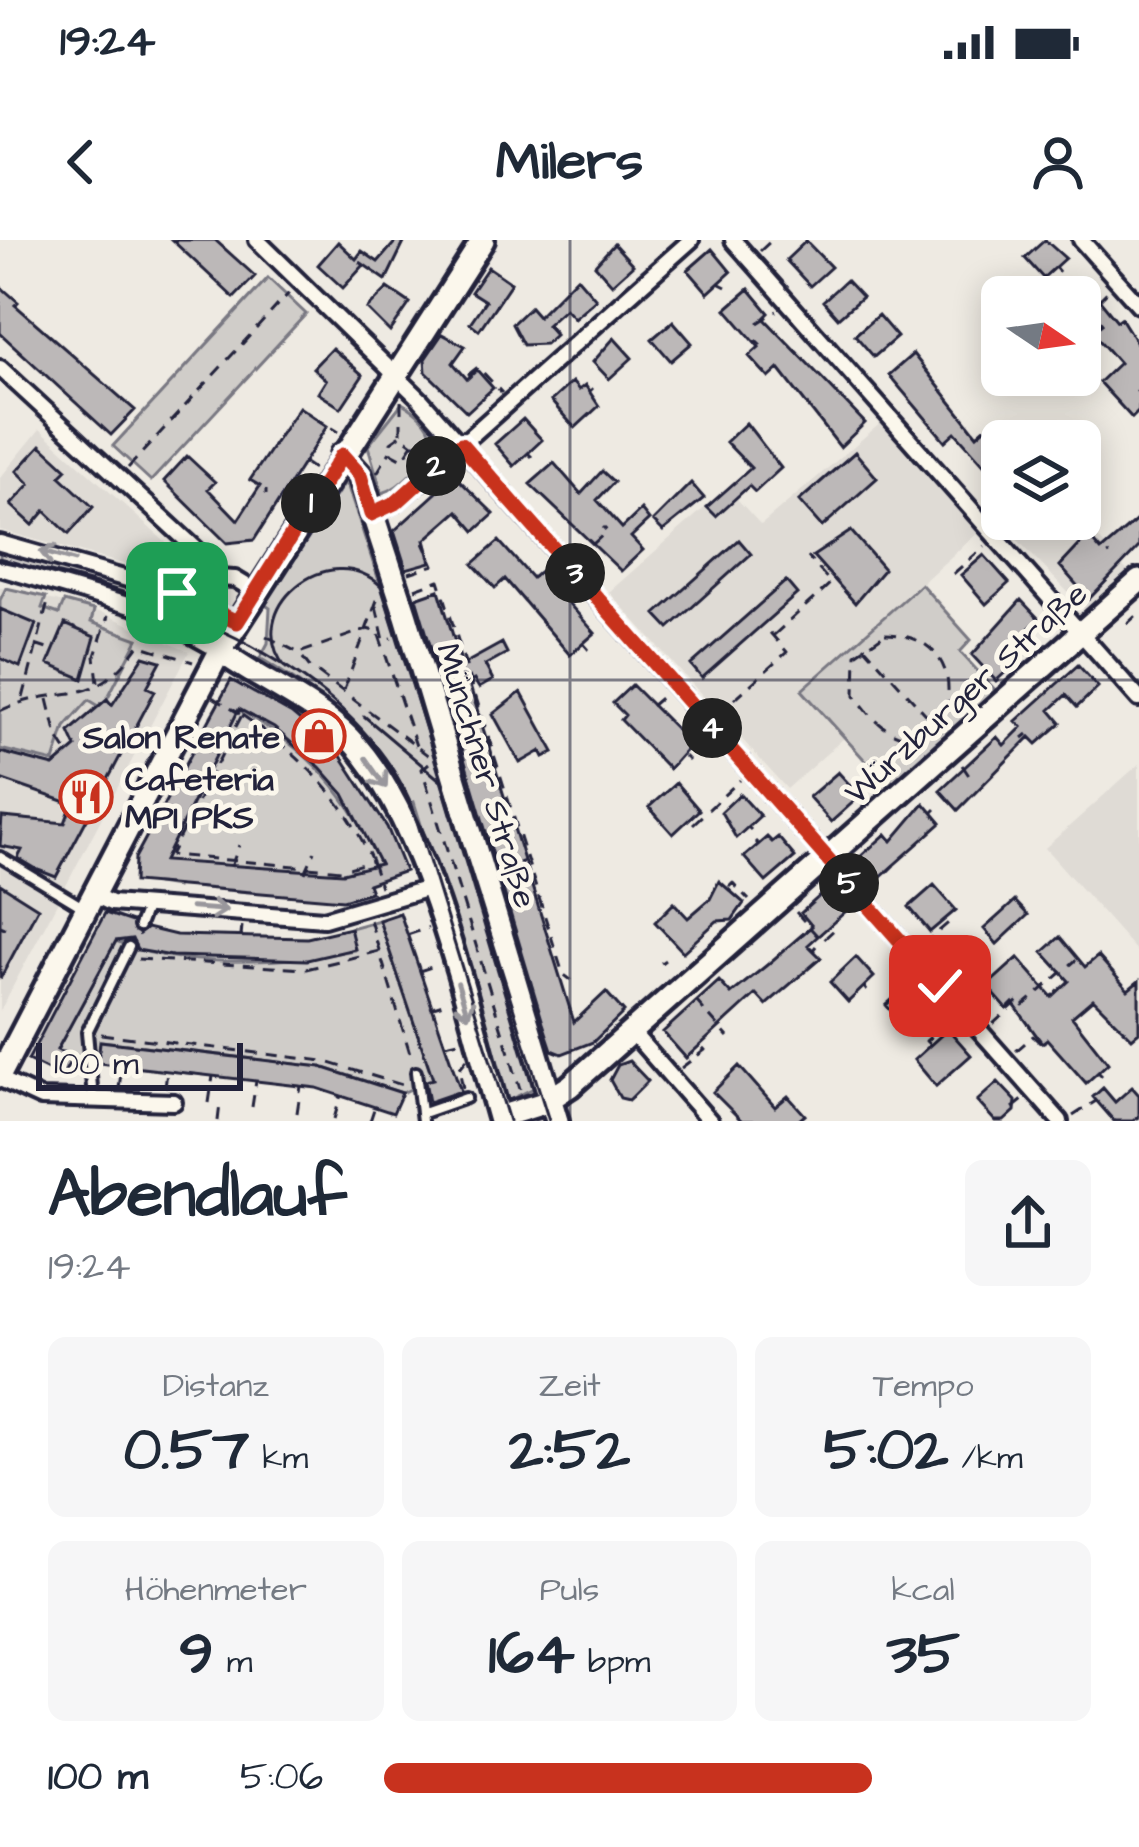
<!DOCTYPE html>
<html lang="de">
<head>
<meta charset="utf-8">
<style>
  body { margin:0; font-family:"Architects Daughter",sans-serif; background:#f6f6f7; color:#1f2937; height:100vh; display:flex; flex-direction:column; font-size:45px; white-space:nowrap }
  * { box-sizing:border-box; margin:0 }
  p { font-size:39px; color:#747a83 }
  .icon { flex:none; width:66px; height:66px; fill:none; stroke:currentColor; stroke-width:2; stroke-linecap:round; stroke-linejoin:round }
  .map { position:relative; height:881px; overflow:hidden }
  .side { display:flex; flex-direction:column; background:#fff; flex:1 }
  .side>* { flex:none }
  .needle { width:78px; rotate:103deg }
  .fabs { position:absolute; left:981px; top:36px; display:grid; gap:24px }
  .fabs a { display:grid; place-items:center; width:120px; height:120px; border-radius:18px; background:#fff; box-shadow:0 6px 30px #0003; font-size:60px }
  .scale { position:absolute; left:36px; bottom:30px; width:207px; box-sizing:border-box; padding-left:12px; border:6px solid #22223b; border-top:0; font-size:33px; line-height:42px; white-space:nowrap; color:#22223b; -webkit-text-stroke:9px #fbf7ec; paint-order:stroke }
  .pin { position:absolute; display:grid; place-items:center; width:102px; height:102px; color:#fff; margin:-51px; border-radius:24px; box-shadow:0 6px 18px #0006 }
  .km { position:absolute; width:60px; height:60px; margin:-30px; border-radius:50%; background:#222; color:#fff; font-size:33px; line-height:60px; text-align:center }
  .round { display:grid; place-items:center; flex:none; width:126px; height:126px; border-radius:18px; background:#f6f6f7 }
  .headline { display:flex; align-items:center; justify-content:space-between; height:204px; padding:0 48px }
  h1 { font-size:66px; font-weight:700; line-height:90px }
  .metrics { display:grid; grid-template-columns:repeat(3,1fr); gap:18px; height:204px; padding:12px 48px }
  .metrics div { display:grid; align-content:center; border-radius:18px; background:#f6f6f7; text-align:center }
  .metrics b { font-size:60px; font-weight:700 }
  .metrics small { font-size:33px; font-weight:400 }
  .metrics p { font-size:33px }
  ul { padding:0 48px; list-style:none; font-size:39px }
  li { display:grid; grid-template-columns:192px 144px 1fr; align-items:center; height:90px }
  li i { height:30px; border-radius:15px; background:#c8321e }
  .status { display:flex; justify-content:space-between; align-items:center; height:84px; padding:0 60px; background:#fff; direction:ltr }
  .status svg { height:33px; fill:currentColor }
  header { display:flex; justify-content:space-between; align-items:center; height:156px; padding:0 48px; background:#fff; font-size:54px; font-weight:700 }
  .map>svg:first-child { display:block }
</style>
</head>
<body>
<div class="status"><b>19:24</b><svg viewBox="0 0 49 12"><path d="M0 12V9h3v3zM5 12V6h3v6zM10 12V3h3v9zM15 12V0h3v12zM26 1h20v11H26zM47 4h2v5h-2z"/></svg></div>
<header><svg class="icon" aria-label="back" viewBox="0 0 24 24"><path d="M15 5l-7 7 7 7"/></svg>Milers<svg class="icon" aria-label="person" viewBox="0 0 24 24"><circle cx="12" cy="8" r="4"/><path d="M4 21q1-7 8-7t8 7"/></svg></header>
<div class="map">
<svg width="1139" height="881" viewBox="0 0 1139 881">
  <rect width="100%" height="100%" fill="#eeeae2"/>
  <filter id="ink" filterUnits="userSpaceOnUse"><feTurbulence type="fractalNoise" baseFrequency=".00833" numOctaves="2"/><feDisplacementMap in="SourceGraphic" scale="24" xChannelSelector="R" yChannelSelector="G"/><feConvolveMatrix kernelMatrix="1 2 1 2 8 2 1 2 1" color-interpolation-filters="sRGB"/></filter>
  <g filter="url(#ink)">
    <path fill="#dfdbd5" d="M 882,182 L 981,290 L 802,450 L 845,497 L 787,549 L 609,352 L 727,248 L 761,285 Z
      M 40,189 L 184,319 L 174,338 L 0,290 L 0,238 Z
      M 1080,278 L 1130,334 L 1087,372 L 1010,292 L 1024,279 Z
      M 0,347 L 103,373 L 189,412 L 0,771 Z
      M 1139,524 L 1139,714 L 1045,608 Z"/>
    <path fill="#d0cdc9" stroke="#797882" stroke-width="3" d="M 268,38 L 306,74 L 151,241 L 113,206 Z
      M 402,163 C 435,182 443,205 414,231 C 404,240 395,250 382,253 L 368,206 Z
      M 346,241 L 398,398 L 404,397 L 447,537 L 441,540 L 536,847 L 507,861 L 414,562 L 409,564 C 377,497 321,455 260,418 L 268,403 L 270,368 L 264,364 Z
      M 0,309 L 195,370 L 189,384 L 110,354 L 0,325 Z
      M 921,344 L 971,400 L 960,412 L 997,452 L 889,547 L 802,450 Z
      M 6,348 L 46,357 L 42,368 L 59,374 L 64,362 L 94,370 L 91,382 L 138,399 L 107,459 L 99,466 L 89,460 L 65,487 L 54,522 L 0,509 L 0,360 Z
      M 221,459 C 300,504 342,539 380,624 L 342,636 L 178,623 L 176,647 L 157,644 L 158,624 L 229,486 L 211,476 Z
      M 379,680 L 433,839 L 402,853 L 321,827 L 101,801 L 97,823 L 57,810 L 116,701 C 173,730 292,723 354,710 L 350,688 Z"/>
    <path fill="#bcb8b8" stroke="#22223b" stroke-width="3" fill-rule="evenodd" d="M 172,0 L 215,0 L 255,36 L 234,58 Z
      M 397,0 L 404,3 L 386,40 L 360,22 L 364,25 L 343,48 L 318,25 L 338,2 L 356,19 L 362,11 L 378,22 Z
      M 1045,0 L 1065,18 L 1043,38 L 1025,18 Z
      M 806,1 L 831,27 L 810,46 L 786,20 Z
      M 614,4 L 633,25 L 612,44 L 595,25 Z
      M 712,9 L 731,32 L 708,53 L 688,30 Z
      M 488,27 L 511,43 L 479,90 L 470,83 L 485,61 L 471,52 Z
      M 577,37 L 596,59 L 574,78 L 565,68 L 546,85 L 555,95 L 545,104 L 523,105 L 512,84 L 530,67 L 538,76 Z
      M 846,40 L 862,57 L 838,78 L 823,61 Z
      M 1077,40 L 1087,44 L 1117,81 L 1121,78 L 1139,107 L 1139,171 L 1132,178 L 1099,142 L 1119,123 L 1092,92 L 1102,84 L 1089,67 L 1080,75 L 1080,57 L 1071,46 Z
      M 0,46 L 18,62 L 15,65 L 135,170 L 111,195 L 0,93 Z
      M 388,48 L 410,63 L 390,92 L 367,69 Z
      M 749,49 L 769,73 L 764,78 L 865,183 L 840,207 L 779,129 L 769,138 L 749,116 L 759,107 L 726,69 Z
      M 878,75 L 897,97 L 874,117 L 855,95 Z
      M 673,81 L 692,103 L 671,121 L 652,99 Z
      M 442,94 L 465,106 L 453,123 L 467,139 L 477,130 L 493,148 L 467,172 L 426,132 L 425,119 Z
      M 614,98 L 632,118 L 609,139 L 593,122 Z
      M 332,108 L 363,135 L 341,168 L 318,153 L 326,140 L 313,128 Z
      M 913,114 L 977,195 L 985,188 L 1002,200 L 1002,217 L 988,229 L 955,192 L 945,201 L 889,135 Z
      M 572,142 L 579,150 L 585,145 L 599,166 L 575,188 L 551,161 Z
      M 299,167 L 327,186 L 254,300 L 227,303 L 164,241 L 187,216 L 215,242 L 208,249 L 238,280 L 260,246 L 250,240 Z
      M 523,179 L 542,200 L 514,226 L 495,204 Z
      M 746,183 L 781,228 L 755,252 L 749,246 L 716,276 L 707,267 L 751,228 L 726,202 Z
      M 41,205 L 67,229 L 60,236 L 93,267 L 69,294 L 45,271 L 33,285 L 11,265 L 30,244 L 17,231 Z
      M 855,212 L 877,238 L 822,287 L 799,261 Z
      M 554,223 L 581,254 L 602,231 L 614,242 L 597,260 L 622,288 L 641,270 L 649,280 L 631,297 L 643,310 L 621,331 L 530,244 Z
      M 455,236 L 494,274 L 475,291 L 458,271 L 425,300 L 431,322 L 406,329 L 394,291 Z
      M 691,243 L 704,258 L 663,291 L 653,281 Z
      M 1139,278 L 1139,307 L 1089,359 L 1060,326 L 1088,296 L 1101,311 Z
      M 851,291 L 884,329 L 855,363 L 813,316 Z
      M 739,300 L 751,314 L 669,388 L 656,374 Z
      M 499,301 L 532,338 L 540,331 L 595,393 L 570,415 L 505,339 L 495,348 L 473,324 Z
      M 984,315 L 1009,343 L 986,364 L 961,335 Z
      M 786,341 L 797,354 L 702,438 L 691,425 Z
      M 439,350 L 462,425 L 502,403 L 507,413 L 485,425 L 493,440 L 479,448 L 474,440 L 469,443 L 574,782 L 606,752 L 624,772 L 593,802 L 562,814 L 552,810 L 543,783 L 416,358 Z
      M 1021,360 L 1039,379 L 1013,403 L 1024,415 L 996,441 L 972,415 Z
      M 0,369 L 36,384 L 20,427 L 0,418 Z
      M 65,384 L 95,397 L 83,439 L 48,424 Z
      M 144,416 L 161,421 L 147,447 L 155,451 L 56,637 L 38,630 L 18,618 L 22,610 L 0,606 L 2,577 L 65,583 L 72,564 L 0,539 L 0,512 L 54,526 L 76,507 L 69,492 L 107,459 L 112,465 Z
      M 1078,425 L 1098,447 L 1077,467 L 1066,455 L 1050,470 L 1061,483 L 1037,504 L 1030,497 L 958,570 L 940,550 L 997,497 L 1004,505 L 1022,487 L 1016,481 Z
      M 231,440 L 292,474 L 339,513 L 387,587 L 405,631 L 368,644 L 371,652 L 343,660 L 134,642 L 135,618 ZM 239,469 L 274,488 L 320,527 L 344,554 L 380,624 L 343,633 L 164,621 Z
      M 632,445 L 691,504 L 669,529 L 621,480 L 625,475 L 613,463 Z
      M 521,452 L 554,512 L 544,517 L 541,511 L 520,523 L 493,474 Z
      M 838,532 L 860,556 L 831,582 L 809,557 Z
      M 676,543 L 699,570 L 673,594 L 649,567 Z
      M 740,554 L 760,576 L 736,598 L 721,572 Z
      M 924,563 L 941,583 L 879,638 L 860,617 L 886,594 L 892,601 Z
      M 767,597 L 772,602 L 778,597 L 795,617 L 766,642 L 744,617 Z
      M 719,641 L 744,663 L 732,680 L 717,681 L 683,712 L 655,682 L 674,663 L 688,678 L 710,659 Z
      M 0,644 L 38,668 L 0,739 Z
      M 934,645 L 956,670 L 930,692 L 909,667 Z
      M 824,652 L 845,672 L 808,705 L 821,718 L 766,765 L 756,754 L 686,818 L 663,792 L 719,741 L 731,754 L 767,725 L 812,686 L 801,673 Z
      M 1015,661 L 1028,675 L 997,704 L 984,689 Z
      M 105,673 L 132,682 L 139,694 L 147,688 L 176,695 L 307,698 L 350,688 L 355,709 L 307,720 L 172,716 L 137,710 L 132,699 L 116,701 L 57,810 L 72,818 L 62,837 L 28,820 Z
      M 400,673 L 461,851 L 429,862 L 425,841 L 433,839 L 379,680 Z
      M 1060,697 L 1085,727 L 1098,716 L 1128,750 L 1139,741 L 1139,792 L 1132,798 L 1093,759 L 1072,777 L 1108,823 L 1086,843 L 1047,799 L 1042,803 L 1013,763 L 1007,769 L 987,746 L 1018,718 L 1052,757 L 1069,741 L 1043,712 Z
      M 856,717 L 874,737 L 848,762 L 830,742 Z
      M 909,745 L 925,764 L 902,784 L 886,765 Z
      M 948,789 L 971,815 L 936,846 L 914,820 Z
      M 100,801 L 321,827 L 402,853 L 393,873 L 317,848 L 98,823 Z
      M 629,821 L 648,841 L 629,860 L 620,858 L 610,840 L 618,825 Z
      M 739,826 L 775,867 L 788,856 L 805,875 L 798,881 L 742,881 L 713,852 Z
      M 998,842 L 1016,861 L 1015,871 L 1004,881 L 995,881 L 977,861 Z
      M 1132,847 L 1139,855 L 1139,876 L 1133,881 L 1114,881 L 1093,857 L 1103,848 L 1115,862 Z"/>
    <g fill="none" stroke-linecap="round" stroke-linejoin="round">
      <g stroke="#22223b" stroke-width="16">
        <path id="lane" d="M 0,617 L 81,666
          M 139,686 L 147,665
          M 416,832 L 422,881
          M 93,858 L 87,792 L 129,707
          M 423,873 L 466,858"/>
      </g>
      <g stroke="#22223b" stroke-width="22">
        <path id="street" d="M 257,0 L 421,160 L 1060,881
          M 733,0 L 1139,459
          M 1081,0 L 1139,65
          M 0,128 L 196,309 L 217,338 L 235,339 L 255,351
          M 371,274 L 397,262 L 691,0
          M 0,303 L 177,353 L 237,382
          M 0,328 L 148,371 L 220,411
          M 94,655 L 111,663 L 324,679 L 429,648
          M 631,791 L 710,881
          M 0,839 L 41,858 L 174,862"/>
      </g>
      <g stroke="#22223b" stroke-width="30">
        <path id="secondary" d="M 342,215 L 360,235 L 406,376 L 557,881
          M 220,411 C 262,442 312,461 349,498 C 428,579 468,771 500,881
          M 0,835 L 220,411 L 483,0
          M 499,877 L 544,863 L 570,846 L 1139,341"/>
      </g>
      <path stroke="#22223b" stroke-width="3" stroke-dasharray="12 9" stroke-linecap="butt" d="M 760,11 L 772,0
        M 1055,27 L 1059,32
        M 718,43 L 726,47
        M 1098,61 L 1108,51
        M 758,83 L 777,71
        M 547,84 L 561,100
        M 756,100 L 761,105
        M 468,135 L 478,127 L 502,153
        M 1136,150 L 1139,153
        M 590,151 L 593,148
        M 401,161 L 401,193
        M 313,177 L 338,192
        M 413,204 L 403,219 L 390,212 L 391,202 L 401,195 L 413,204 L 438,204
        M 528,213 L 532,217
        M 303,222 L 315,230
        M 128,228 L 289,53
        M 377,233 L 390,212
        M 266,250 L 266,255
        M 1108,315 L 1110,314
        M 577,319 L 607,291 L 603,287
        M 409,333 L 434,325 L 424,303
        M 953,334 L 985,306
        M 415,349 L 439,340 L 563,734 L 571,740
        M 376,366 L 384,400 L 392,398
        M 1127,384 L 1139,373
        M 1029,388 L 1042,401
        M 885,394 C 1000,394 938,578 855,455 L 856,414 Z
        M 774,395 L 831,343 L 808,317
        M 266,396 L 297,412
        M 583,403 L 589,410
        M 35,405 L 53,411
        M 864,406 L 942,492
        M 98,442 L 95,416 L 108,376
        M 344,450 L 380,352
        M 213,457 L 240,474
        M 23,458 L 49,358
        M 48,459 L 57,496 L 68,513
        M 651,466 L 664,455
        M 0,471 C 65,440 90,474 139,405 L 193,422
        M 719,473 L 787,412 L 765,387
        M 242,475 C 301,516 342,554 372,621 L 342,630 L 170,615 Z
        M 1023,498 L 1028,494
        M 416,506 L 378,392 L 367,389 L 299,413 L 309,426 L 429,516
        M 684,516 L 689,521
        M 429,523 L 422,529 L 520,849
        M 962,525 L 970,537
        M 932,573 L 936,569
        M 693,584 L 740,540
        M 748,587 L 751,590
        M 755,601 L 758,604
        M 372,622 L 380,647
        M 231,627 L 239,605
        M 499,629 L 525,621
        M 305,633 L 315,611
        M 729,647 L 733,643 L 749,660
        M 872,647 L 894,625
        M 796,672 L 822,701 L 837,687
        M 370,680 L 412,820
        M 0,686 L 5,688
        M 407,695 L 428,688
        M 241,696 L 242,686
        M 923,705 L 954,678
        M 813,710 L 816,706
        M 138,719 L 306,729 L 379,711
        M 661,723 L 665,720
        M 419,731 L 438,725
        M 864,747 L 867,751
        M 696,761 L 728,797
        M 430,768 L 450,762
        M 993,784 L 1019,760 L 1023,766 L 1076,720
        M 101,794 L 323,821 L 409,847
        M 446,804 L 462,800
        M 930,805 L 926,801 L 951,779
        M 1016,811 L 1033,796 L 1044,807 L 1044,802
        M 681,828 L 705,810 L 700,805
        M 1098,832 L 1102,836
        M 119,848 L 122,826
        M 165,848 L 167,831
        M 463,848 L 459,829 L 467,819
        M 209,863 L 213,836
        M 252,867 L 256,841
        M 1013,868 L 1023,860
        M 297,873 L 301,846
        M 1073,876 L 1096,861
        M 1138,877 L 1139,879
        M 334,879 L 341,855
        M 218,881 L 220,864
        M 370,881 L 375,866"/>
      <use href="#lane" stroke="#fbf7ec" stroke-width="8"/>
      <use href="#street" stroke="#fbf7ec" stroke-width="14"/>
      <use href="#secondary" stroke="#fbf7ec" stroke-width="21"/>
      <path stroke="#22223b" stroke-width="3" d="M 0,321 C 149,350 345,416 412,565 L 509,881
        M 286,428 C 239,370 329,296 381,346 L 549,881
        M 364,476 L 441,541"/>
    </g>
    <defs><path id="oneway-shaft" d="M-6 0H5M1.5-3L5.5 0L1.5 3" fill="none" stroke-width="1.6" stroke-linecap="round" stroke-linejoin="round" transform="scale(3)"/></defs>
    <g stroke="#99979c">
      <use href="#oneway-shaft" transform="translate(57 316) rotate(-164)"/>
      <use href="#oneway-shaft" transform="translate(376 533) rotate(55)"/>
      <use href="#oneway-shaft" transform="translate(209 669) rotate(4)"/>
      <use href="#oneway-shaft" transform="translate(463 760) rotate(73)"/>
    </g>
  </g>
  <g fill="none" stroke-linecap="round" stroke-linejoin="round" filter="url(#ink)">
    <g stroke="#fff" stroke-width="24">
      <path id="route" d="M 177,353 L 237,382 L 342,215 L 360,235 L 371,274 L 397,262 L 461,204 L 940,746"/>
    </g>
    <use href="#route" stroke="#c8321e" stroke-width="15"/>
  </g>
  <path fill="none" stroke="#22223b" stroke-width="3" stroke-opacity="0.55" d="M 570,0 L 570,881M 0,440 L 1139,440"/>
  <defs>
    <g id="shop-ring" transform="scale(2.7)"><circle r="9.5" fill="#fbf7ec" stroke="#c8321e" stroke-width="1.5"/><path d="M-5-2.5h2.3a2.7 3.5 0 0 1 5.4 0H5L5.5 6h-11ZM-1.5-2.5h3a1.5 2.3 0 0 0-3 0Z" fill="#c8321e"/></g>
    <g id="restaurant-ring" transform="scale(2.7)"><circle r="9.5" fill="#fbf7ec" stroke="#c8321e" stroke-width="1.5"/><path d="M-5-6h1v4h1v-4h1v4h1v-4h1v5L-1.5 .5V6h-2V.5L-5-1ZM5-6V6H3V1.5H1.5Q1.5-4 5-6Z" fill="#c8321e"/></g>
  </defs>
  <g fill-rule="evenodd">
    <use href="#shop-ring" x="319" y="496"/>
    <use href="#restaurant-ring" x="86" y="557"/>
  </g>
  <g text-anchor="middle" stroke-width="10" stroke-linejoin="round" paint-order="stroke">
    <g font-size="33" fill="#22223b" stroke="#fbf7ec">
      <text transform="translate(965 452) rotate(-42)" y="12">Würzburger Straße</text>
      <text transform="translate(488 535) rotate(73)" y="12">Münchner Straße</text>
    </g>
    <g font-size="33" font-weight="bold" fill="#22223b" stroke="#fbf7ec" text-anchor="end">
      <text x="280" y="508">Salon Renate</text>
      <text x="125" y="550" text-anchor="start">Cafeteria<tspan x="125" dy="38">MPI PKS</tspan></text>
    </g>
  </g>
</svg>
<div class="fabs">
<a><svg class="needle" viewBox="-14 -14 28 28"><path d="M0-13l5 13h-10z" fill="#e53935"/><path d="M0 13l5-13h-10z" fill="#747a83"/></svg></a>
<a><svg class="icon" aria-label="layers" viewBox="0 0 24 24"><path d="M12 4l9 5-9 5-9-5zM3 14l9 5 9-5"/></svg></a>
</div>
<div class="scale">100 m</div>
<div class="pin" style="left:177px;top:353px;background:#1e9e55"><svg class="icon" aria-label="arrive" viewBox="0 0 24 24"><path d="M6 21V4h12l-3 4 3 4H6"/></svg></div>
<div class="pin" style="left:940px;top:746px;background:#d93025"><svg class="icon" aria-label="check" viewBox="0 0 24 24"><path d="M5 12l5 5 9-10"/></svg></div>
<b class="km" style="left:311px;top:263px">1</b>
<b class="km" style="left:436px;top:226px">2</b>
<b class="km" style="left:575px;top:333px">3</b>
<b class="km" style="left:712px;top:488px">4</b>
<b class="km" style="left:849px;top:643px">5</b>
</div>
<section class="side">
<div class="headline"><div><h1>Abendlauf</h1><p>19:24</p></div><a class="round"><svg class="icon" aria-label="share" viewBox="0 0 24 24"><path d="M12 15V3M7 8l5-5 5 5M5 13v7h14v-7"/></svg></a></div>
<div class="metrics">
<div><p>Distanz</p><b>0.57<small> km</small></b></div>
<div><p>Zeit</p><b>2:52</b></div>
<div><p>Tempo</p><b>5:02<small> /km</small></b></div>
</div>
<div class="metrics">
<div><p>Höhenmeter</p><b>9<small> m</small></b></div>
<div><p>Puls</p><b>164<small> bpm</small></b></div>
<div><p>kcal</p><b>35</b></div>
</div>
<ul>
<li><b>100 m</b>5:06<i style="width:69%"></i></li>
</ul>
</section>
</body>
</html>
